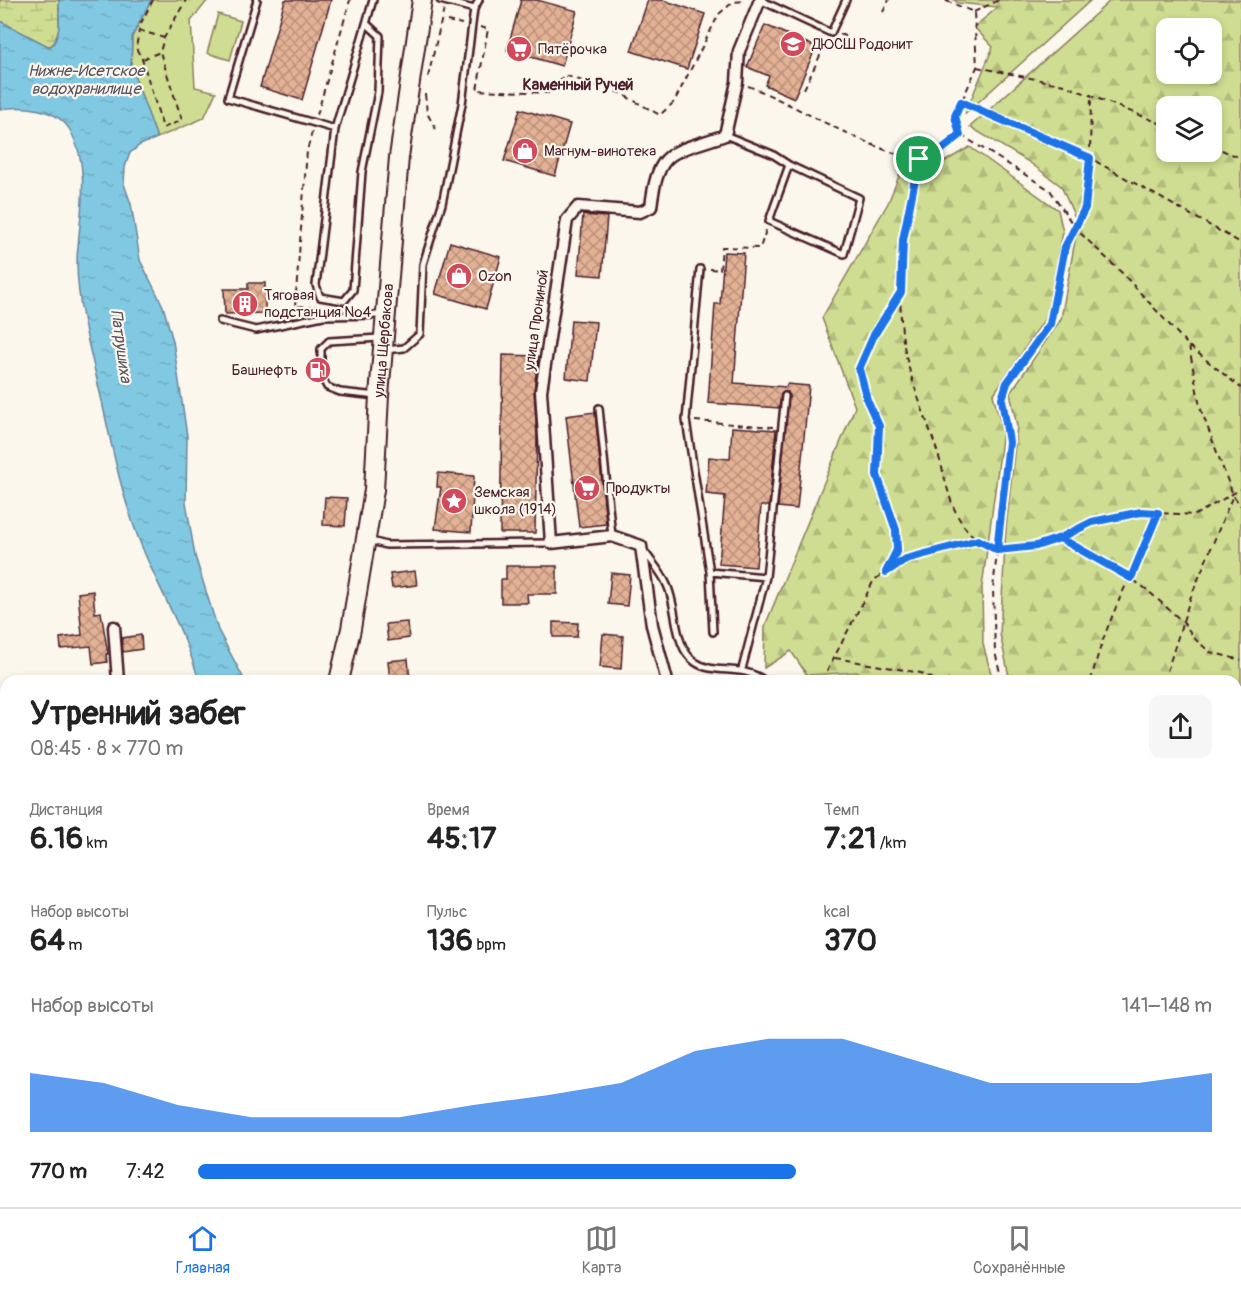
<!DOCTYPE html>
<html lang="ru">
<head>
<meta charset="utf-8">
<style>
  body { margin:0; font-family:Pangolin,sans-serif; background:#f6f6f6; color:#222; height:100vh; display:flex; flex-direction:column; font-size:22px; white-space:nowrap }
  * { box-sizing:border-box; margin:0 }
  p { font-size:20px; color:#767676 }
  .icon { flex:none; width:33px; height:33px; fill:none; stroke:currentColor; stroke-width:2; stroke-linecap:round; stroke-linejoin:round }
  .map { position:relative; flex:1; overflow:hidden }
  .details { position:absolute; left:0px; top:675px; width:1242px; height:532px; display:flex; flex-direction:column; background:#fff; border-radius:18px 18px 0 0; box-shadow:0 3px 9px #0003 }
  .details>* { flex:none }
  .controls { position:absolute; left:1156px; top:18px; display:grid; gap:12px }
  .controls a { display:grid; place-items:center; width:66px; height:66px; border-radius:12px; background:#fff; box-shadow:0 3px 9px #0003; font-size:30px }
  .pin { position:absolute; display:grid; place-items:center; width:51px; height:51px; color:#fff; margin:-26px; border:3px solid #fff; border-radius:50%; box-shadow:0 2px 6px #0007 }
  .round { display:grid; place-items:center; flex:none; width:63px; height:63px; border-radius:12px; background:#f6f6f6 }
  .head { display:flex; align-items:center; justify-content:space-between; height:102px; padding:0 30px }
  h1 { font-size:33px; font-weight:700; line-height:45px }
  .figures { display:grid; grid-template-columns:repeat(3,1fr); gap:9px; height:102px; padding:6px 30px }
  .figures div { display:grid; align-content:center }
  .figures b { font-size:30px; font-weight:700 }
  .figures small { font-size:16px; font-weight:400 }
  .figures p { font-size:16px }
  .chart { height:168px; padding:12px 30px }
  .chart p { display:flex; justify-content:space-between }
  .chart svg { width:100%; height:108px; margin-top:6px; fill:#1a73e8; opacity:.7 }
  ul { padding:0 30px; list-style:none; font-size:20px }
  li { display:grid; grid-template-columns:96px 72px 1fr; align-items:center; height:45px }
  li i { height:15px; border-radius:8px; background:#1a73e8 }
  .dock { display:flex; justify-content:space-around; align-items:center; height:84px; border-top:2px solid #e0e0e0; background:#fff; font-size:16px; color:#767676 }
  .dock a { display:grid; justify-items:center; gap:3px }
  .dock .selected { color:#1a73e8 }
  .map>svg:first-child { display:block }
</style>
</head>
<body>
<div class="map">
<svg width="1241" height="1207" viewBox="0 0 1241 1207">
  <defs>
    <pattern id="forest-firs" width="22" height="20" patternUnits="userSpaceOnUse" patternTransform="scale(1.5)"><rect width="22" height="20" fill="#cedd91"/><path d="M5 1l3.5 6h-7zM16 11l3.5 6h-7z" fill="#b2bd7d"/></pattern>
    <pattern id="wetland-marsh" width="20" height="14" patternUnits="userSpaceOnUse" patternTransform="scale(1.5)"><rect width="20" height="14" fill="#cedd91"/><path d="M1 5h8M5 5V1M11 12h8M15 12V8" fill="none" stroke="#b2bd7d"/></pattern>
    <pattern id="water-ripples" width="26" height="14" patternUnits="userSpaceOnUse" patternTransform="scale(1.5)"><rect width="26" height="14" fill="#81c9e2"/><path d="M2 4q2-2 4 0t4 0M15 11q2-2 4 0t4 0" fill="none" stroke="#71acc2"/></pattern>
    <pattern id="building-cross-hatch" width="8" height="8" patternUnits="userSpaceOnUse" patternTransform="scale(1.5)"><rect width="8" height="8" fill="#e3b295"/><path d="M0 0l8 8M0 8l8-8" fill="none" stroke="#ba907a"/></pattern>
  </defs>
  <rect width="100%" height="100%" fill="#fbf7ec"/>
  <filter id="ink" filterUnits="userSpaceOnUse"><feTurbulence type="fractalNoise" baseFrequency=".0167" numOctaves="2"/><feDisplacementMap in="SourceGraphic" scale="12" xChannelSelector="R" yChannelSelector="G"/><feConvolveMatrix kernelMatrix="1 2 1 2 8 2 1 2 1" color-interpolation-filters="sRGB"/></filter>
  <g filter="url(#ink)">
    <path fill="#cedd91" stroke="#8c7e5e" stroke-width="1.5" d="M 151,0 L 208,0 L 191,21 L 195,87 L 216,92 L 204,118 L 157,138 L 131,67 L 132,37 Z
      M 218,14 L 241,21 L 230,60 L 207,53 Z
      M 415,1202 L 518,1202 L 522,1207 L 420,1207 Z"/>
    <path fill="url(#forest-firs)" stroke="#8c7e5e" stroke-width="1.5" fill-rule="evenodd" d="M 954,0 L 1091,0 L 965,114 L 993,47 L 974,27 L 998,7 L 958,3 Z
      M 1111,0 L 1241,0 L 1241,1207 L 990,1207 L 991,1202 L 1236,1202 L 1236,681 L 1010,681 L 1000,634 L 1006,528 L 1017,426 L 1010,393 L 1061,319 L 1078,224 L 1061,186 L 1029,162 L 970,127 ZM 1212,28 L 1212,74 L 1167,74 L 1167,28 ZM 1212,106 L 1212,152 L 1167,152 L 1167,106 Z
      M 970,147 L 1058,210 L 1063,232 L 1047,316 L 993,395 L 1003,431 L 982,587 L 983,644 L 993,681 L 860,681 L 859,672 L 807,675 L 791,651 L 764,668 L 765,626 L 855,407 L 822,318 L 888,203 L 904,164 L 937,166 Z
      M 828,1202 L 965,1202 L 963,1207 L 835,1207 Z"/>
    <path fill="url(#wetland-marsh)" stroke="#8c7e5e" stroke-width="1.5" d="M 0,0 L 59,0 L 59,28 L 54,44 L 47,47 L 0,21 Z"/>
    <path fill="url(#water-ripples)" stroke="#6b8599" stroke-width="1.5" d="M 59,0 L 151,0 L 132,37 L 131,67 L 157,138 L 140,145 L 130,153 L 125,167 L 124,184 L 131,204 L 140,260 L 163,306 L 173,341 L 187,436 L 186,502 L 195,556 L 218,630 L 245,681 L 199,681 C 185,631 161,594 142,547 C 124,504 114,457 104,411 C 98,382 90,352 84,323 C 79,298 75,271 78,246 C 81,208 90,165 70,130 C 57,108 23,105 0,109 L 0,21 L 50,47 C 62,38 59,14 59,0 Z"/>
    <path fill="url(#building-cross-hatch)" stroke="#4a1f2b" stroke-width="1.5" d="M 285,0 L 331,0 L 302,100 L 260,87 Z
      M 521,0 L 537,0 L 577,11 L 562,66 L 507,50 Z
      M 648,0 L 663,0 L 705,14 L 687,69 L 631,51 Z
      M 765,25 L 816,47 L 794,98 L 765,85 L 769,76 L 747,67 Z
      M 520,109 L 570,124 L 555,176 L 504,161 Z
      M 583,215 L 607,217 L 602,276 L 578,274 Z
      M 450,242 L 501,257 L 486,309 L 435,294 Z
      M 724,252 L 744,253 L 734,383 L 786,387 L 787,384 L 809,386 L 797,509 L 778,507 L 788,392 L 781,394 L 779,408 L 708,403 L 715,304 L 720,304 Z
      M 248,283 L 265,283 L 265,313 L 225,314 L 224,289 L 248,289 Z
      M 571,320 L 596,322 L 590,381 L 566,378 Z
      M 503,355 L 538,356 L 534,391 L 537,437 L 535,533 L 500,533 Z
      M 595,412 L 606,524 L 579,527 L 566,416 Z
      M 732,427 L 776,430 L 769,506 L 761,506 L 756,567 L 719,564 L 725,496 L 706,494 L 709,457 L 730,459 Z
      M 438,473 L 474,476 L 471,532 L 435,529 L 441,487 L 437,487 Z
      M 325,497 L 347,498 L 345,526 L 323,525 Z
      M 506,566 L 557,566 L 557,594 L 527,594 L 528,603 L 501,603 L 501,579 L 506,579 Z
      M 415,571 L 417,585 L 392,588 L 390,574 Z
      M 611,573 L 630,575 L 627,606 L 608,604 Z
      M 93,591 L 95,613 L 101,612 L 108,654 L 106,654 L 107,662 L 93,664 L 91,646 L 61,649 L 60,638 L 82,635 L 78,593 Z
      M 407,622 L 409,638 L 388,641 L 386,624 Z
      M 553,622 L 578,623 L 577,637 L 553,637 Z
      M 603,634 L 623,636 L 621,669 L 600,667 Z
      M 141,635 L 142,649 L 123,652 L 122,638 Z
      M 408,659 L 410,681 L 390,681 L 388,661 Z"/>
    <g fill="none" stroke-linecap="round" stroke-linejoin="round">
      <g stroke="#4a1f2b" stroke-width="10">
        <path id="service" d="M 257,0 L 228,98 L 335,129
          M 440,0 L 474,9
          M 760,0 L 831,33 L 846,0
          M 367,24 L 380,36 L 378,92 L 362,172 L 353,290 L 344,301 L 320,297 L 316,285 L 335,129 L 373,0
          M 725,135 L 772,154 L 789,165 L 769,221 L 844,254 L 859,198 L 789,165
          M 700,269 L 686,420 L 710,572 L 713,632
          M 220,321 L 256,330 L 323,316 L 382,315
          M 385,350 L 404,348 L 420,334 L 423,264 L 442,204 L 462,104 L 474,9 L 479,0
          M 321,361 L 321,349 L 329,341 L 380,338
          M 321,375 L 327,387 L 340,392 L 377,396
          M 599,408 L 612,536
          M 368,540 L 386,545 L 551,543
          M 644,551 C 652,562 662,573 667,585 C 678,608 673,647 695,662 C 715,676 741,663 765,681
          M 710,572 L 766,577
          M 742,669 L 766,577 L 785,396"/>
      </g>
      <g stroke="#4a1f2b" stroke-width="15">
        <path id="minor" d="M 114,627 L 118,681
          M 667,681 L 652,625 L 641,546 L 612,536 L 551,543 L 541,391 L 567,220 L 578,207 L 640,212 L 651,207 C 658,147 672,154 725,135 L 737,82 L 739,51 L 760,0
          M 0,826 L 6,834
          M 403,1202 L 408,1207
          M 739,1202 L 744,1207"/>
      </g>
      <g stroke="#4a1f2b" stroke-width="22">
        <g id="primary">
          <path id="s1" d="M 339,681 L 351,629 L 374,490 L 379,396 L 399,157 L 422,0"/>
          <path d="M 62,1207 L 65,1202"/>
          <path d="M 93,1207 L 96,1202"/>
        </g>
      </g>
      <path stroke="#4a1f2b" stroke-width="2" stroke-dasharray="6 4.5" stroke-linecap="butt" d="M 153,0 L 140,25 L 136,48 L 142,59 L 163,128 L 182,120 L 160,52 L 164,38 L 186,0
        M 883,12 L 889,0
        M 974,12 L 999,0
        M 447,21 L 462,24
        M 480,27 L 488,29 L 477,90 L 550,93 L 564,75 L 620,93 L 660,115 L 674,102 L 719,14 L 733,2 L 746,1
        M 139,30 L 164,38
        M 840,34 L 847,37
        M 143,59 L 160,52
        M 977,67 L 1064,85 L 1167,126
        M 428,77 L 444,9
        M 748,86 C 782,97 902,170 931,158 C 941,153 951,141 960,135 L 955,116 L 977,67 L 974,12 L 944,0
        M 804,89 L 827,41
        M 425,94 L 427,113 L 438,133
        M 961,102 L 1090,158 L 1241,243
        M 317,115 L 350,0
        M 312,132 L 307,151 L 295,306 L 315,307
        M 961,135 L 1050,190 L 1075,228 L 1123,274 L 1189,346 L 1241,388
        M 1212,146 L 1241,158
        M 919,159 C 915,186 907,212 903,240 C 900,268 899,312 903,340 C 909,380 926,416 938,454 C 948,485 950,519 977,539
        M 710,269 L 720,270 L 722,247 L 760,248 L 766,230
        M 1189,346 L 1200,407 L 1233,495 L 1241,506
        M 695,421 L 773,427
        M 1061,538 L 1115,567 L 1146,589 L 1183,622 L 1196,640 L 1210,652 L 1241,660
        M 886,572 L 897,550 L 896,530 L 877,475 L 879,425 L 867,400 L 859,369 L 874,335 L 899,294
        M 835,658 L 921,673 L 938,681
        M 822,681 L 874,580 L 905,559 L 978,540 L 997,550 L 1036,546 L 1061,538 L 1092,522 L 1141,512 L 1195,515 L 1241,489
        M 1002,681 L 995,652 L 993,589 L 1009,442 L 1002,399 L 1007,383 L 1050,324 L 1065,247 L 1085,208 L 1090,158 L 1091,94
        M 1091,681 C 1104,622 1136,568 1158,513
        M 1164,681 L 1190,599 L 1233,495
        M 1236,733 L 1241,730
        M 1236,799 L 1241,796
        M 1236,868 L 1241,870
        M 1236,1009 L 1241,1017
        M 1236,1189 L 1241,1195
        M 973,1202 L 980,1207
        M 1193,1202 L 1198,1207
        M 35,1207 L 37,1202
        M 653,1207 L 661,1202"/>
      <use href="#service" stroke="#fbf7ec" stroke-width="5"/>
      <use href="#minor" stroke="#fbf7ec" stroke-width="10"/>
      <use href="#primary" stroke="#fbf7ec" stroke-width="18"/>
    </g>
  </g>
  <g fill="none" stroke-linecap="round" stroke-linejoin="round" filter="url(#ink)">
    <g stroke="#fff" stroke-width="12">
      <path id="route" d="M 919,159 L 903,240 L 901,292 L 874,335 L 859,369 L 867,400 L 879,426 L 877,475 L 896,530 L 897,550 L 886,572 L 906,559 L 978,540 L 997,550 L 1036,546 L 1060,538 L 1131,578 L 1158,513 L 1141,512 L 1092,522 L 1060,538 L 1036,546 L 997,550 L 1009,442 L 1002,399 L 1007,383 L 1050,324 L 1065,247 L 1085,208 L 1090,158 L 961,102 L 955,116 L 960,135 L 931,158 L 919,159"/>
    </g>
    <use href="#route" stroke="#1a73e8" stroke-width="8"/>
  </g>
  <defs>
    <g id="school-disc" transform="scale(1.35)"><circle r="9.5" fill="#d1495b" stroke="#fbf7ec"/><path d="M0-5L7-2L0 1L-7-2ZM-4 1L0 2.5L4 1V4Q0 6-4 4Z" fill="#fff"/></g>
    <g id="supermarket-disc" transform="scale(1.35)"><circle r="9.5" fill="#d1495b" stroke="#fbf7ec"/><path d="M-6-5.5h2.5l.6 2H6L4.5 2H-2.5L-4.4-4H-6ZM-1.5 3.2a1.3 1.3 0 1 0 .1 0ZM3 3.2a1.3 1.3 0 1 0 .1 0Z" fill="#fff"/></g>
    <g id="shop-disc" transform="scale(1.35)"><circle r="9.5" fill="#d1495b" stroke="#fbf7ec"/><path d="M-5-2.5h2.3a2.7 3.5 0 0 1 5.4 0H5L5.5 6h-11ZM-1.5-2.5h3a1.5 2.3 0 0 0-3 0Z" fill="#fff"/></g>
    <g id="building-disc" transform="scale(1.35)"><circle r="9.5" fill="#d1495b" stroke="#fbf7ec"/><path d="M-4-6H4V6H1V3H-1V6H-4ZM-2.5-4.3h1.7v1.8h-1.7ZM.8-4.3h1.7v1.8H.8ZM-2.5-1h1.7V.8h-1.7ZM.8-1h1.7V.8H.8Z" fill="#fff"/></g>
    <g id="fuel-disc" transform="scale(1.35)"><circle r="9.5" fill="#d1495b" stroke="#fbf7ec"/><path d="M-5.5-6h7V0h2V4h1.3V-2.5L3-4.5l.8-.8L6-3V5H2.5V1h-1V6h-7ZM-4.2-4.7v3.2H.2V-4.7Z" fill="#fff"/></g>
    <g id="sight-disc" transform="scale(1.35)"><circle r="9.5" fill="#d1495b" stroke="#fbf7ec"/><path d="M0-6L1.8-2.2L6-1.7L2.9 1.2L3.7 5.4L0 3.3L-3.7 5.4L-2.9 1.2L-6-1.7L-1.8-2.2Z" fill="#fff"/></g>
  </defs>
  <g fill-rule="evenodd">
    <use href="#school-disc" x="793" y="44"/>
    <use href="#supermarket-disc" x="519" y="49"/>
    <use href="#shop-disc" x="525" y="151"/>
    <use href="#shop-disc" x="459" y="276"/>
    <use href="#building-disc" x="245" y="304"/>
    <use href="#fuel-disc" x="318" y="370"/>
    <use href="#supermarket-disc" x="587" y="488"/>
    <use href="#sight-disc" x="454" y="501"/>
  </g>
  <g text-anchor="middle" stroke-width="4.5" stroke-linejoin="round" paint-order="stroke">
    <g font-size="15" fill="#4a1f2b" stroke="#fbf7ec" text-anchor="start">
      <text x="812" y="49">ДЮСШ Родонит</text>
      <text x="538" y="54">Пятёрочка</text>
      <text x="544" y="156">Магнум-винотека</text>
      <text x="478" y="281">Ozon</text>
      <text x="264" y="300">Тяговая<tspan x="264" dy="17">подстанция №4</tspan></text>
      <text x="298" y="375" text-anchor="end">Башнефть</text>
      <text x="606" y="493">Продукты</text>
      <text x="474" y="497">Земская<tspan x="474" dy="17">школа (1914)</tspan></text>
    </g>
    <g font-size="15" fill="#4a1f2b" stroke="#fbf7ec">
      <text transform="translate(536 320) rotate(-82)" y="5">улица Прониной</text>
      <text dy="5" stroke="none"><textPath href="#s1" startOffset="344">улица Щербакова</textPath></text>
    </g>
    <g font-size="16" font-style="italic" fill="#5a5262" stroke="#fbf7ec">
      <text x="86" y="76">Нижне-Исетское<tspan x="86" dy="18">водохранилище</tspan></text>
      <text transform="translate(122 346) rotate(82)" y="6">Патрушиха</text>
    </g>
    <g font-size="16" font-weight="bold" fill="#4a1f2b" stroke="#fbf7ec">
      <text x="578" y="90">Каменный Ручей</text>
    </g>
  </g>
</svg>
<div class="controls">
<a><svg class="icon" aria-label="locate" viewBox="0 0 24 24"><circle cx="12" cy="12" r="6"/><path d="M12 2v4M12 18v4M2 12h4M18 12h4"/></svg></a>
<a><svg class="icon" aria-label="layers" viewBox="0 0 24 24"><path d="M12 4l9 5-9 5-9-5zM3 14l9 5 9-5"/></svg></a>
</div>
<div class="pin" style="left:919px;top:159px;background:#1e9e55"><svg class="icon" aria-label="arrive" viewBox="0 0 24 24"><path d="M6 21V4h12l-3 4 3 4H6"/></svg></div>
<section class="details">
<div class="head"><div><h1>Утренний забег</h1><p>08:45 · 8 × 770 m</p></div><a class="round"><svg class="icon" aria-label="share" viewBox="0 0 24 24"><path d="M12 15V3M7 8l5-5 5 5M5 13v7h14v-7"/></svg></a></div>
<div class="figures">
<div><p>Дистанция</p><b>6.16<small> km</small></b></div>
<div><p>Время</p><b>45:17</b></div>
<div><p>Темп</p><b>7:21<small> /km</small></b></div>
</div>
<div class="figures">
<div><p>Набор высоты</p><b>64<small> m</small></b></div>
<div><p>Пульс</p><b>136<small> bpm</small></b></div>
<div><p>kcal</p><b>370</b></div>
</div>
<div class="chart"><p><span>Набор высоты</span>141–148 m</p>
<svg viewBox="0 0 160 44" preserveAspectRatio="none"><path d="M0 44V20L10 24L20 33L30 38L40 38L50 38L60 33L70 29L80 24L90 11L100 6L110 6L120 15L130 24L140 24L150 24L160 20V44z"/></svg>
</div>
<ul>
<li><b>770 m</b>7:42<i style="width:59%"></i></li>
</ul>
</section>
</div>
<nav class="dock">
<a class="selected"><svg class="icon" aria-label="home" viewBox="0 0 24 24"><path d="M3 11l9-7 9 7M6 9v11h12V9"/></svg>Главная</a>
<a><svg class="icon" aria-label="map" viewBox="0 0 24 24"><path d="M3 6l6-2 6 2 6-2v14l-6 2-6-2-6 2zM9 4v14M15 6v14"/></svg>Карта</a>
<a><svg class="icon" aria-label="saved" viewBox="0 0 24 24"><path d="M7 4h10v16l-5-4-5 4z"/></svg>Сохранённые</a>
</nav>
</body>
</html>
